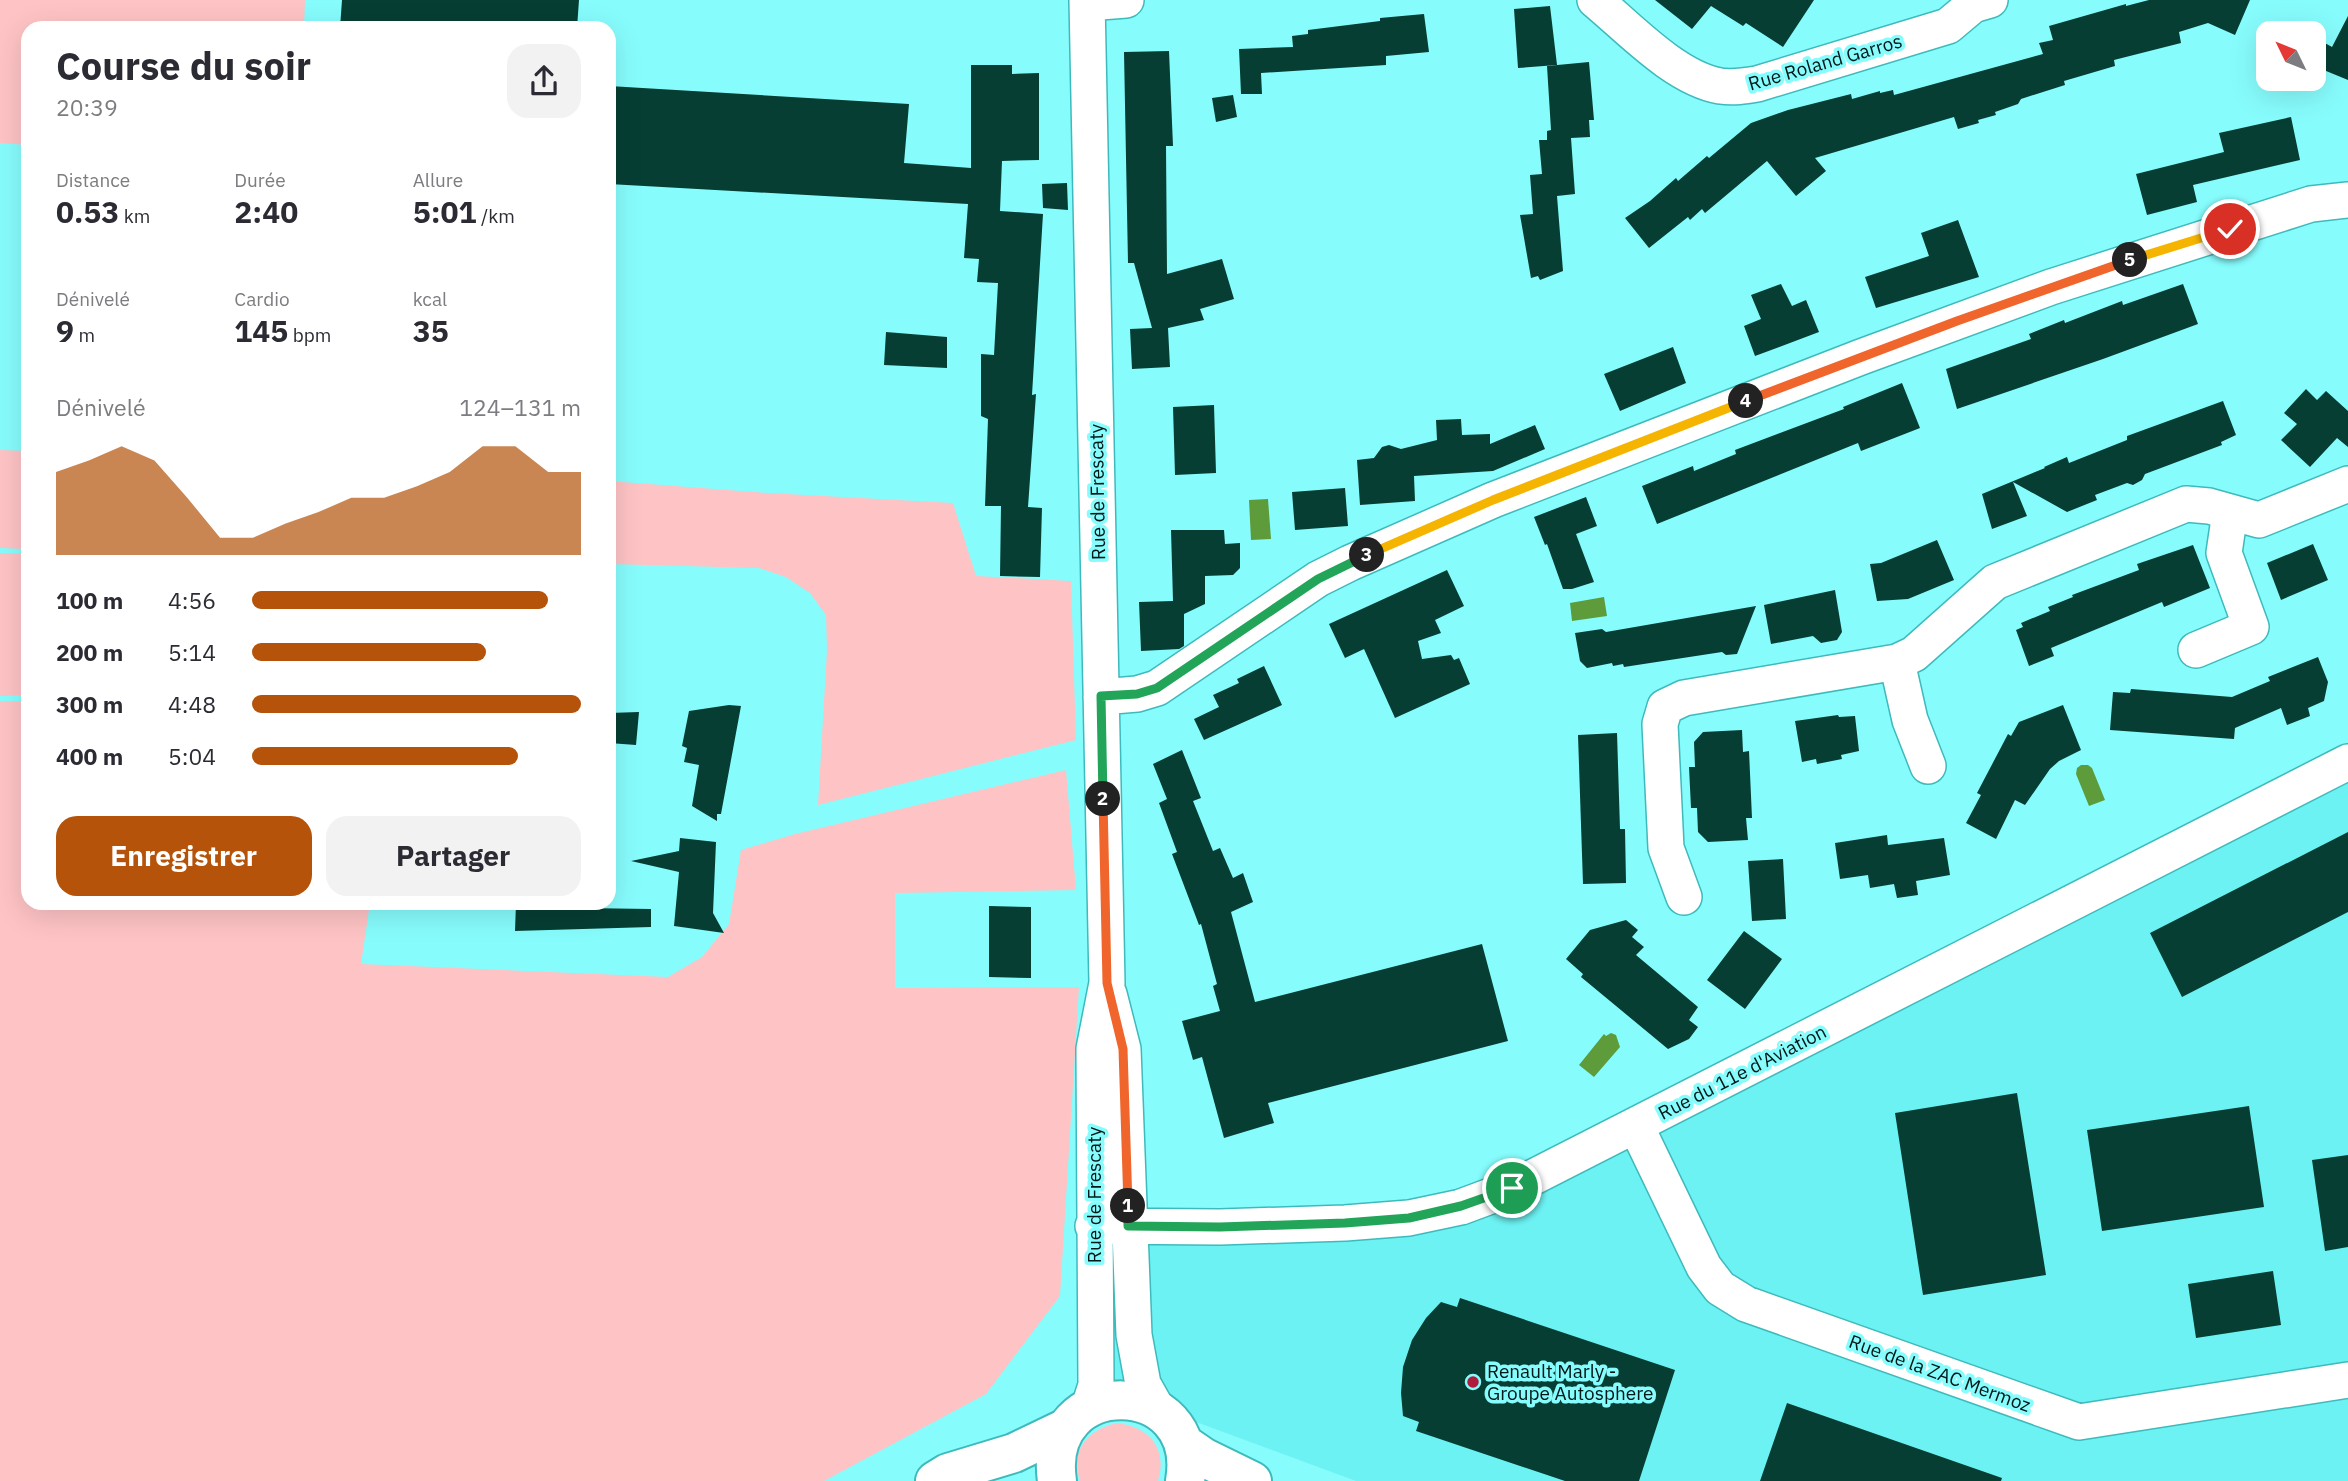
<!DOCTYPE html>
<html lang="fr">
<head>
<meta charset="utf-8">
<style>
  body { margin:0; font-family:"IBM Plex Sans",sans-serif; background:#f2f2f3; color:#2b2b33; height:100vh; display:flex; flex-direction:column; font-size:26px; white-space:nowrap }
  * { box-sizing:border-box; margin:0 }
  p { font-size:23px; color:#7c7c81 }
  .icon { flex:none; width:38px; height:38px; fill:none; stroke:currentColor; stroke-width:2; stroke-linecap:round; stroke-linejoin:round }
  .map { position:relative; flex:1; overflow:hidden }
  .drawer { position:absolute; left:21px; top:21px; width:595px; height:889px; display:flex; flex-direction:column; background:#fff; border-radius:21px; box-shadow:0 7px 28px #0002 }
  .drawer>* { flex:none }
  .needle { width:46px; rotate:313deg }
  .fabs { position:absolute; left:2256px; top:21px; display:grid; gap:14px }
  .fabs a { display:grid; place-items:center; width:70px; height:70px; border-radius:14px; background:#fff; box-shadow:0 7px 28px #0002; font-size:35px }
  .pin { position:absolute; display:grid; place-items:center; width:60px; height:60px; color:#fff; margin:-30px; border:4px solid #fff; border-radius:50%; box-shadow:0 2px 7px #0007 }
  .km { position:absolute; width:35px; height:35px; margin:-18px; border-radius:50%; background:#222; color:#fff; font-size:19px; line-height:35px; text-align:center }
  .round { display:grid; place-items:center; flex:none; width:74px; height:74px; border-radius:21px; background:#f2f2f3 }
  .overview { display:flex; align-items:center; justify-content:space-between; height:119px; padding:0 35px }
  h1 { font-size:38px; font-weight:700; line-height:52px }
  .figures { display:grid; grid-template-columns:repeat(3,1fr); gap:10px; height:119px; padding:7px 35px }
  .figures div { display:grid; align-content:center }
  .figures b { font-size:30px; font-weight:700 }
  .figures small { font-size:19px; font-weight:400 }
  .figures p { font-size:19px }
  .chart { height:196px; padding:14px 35px }
  .chart p { display:flex; justify-content:space-between }
  .chart svg { width:100%; height:126px; margin-top:7px; fill:#b45309; opacity:.7 }
  .button { display:flex; gap:14px; margin-top:auto; padding:14px 35px }
  .button a { flex:1; height:80px; border-radius:21px; background:#b45309; color:#fff; font-size:28px; font-weight:700; line-height:80px; text-align:center }
  .button a+a { background:#f2f2f3; color:#2b2b33 }
  ul { padding:0 35px; list-style:none; font-size:23px }
  li { display:grid; grid-template-columns:112px 84px 1fr; align-items:center; height:52px }
  li i { height:18px; border-radius:9px; background:#b45309 }
  .map>svg:first-child { display:block }
</style>
</head>
<body>
<div class="map">
<svg width="2348" height="1481" viewBox="0 0 2348 1481">
  <rect width="100%" height="100%" fill="#87fcfd"/>
  <path fill="#6df2f3" d="M 2348,762 L 2348,1481 L 1356,1481 L 1096,1385 L 1093,1226 L 1461,1206 Z"/>
  <path fill="#fec3c5" d="M 0,0 L 305,0 L 304,28 L 28,28 L 28,145 L 0,143 Z
    M 0,450 L 28,451 L 28,549 L 0,548 Z
    M 609,481 L 768,493 L 953,503 L 976,576 L 1071,581 L 1076,740 L 818,805 L 827,650 L 826,615 L 810,593 L 786,577 L 759,568 L 609,564 Z
    M 0,553 L 28,554 L 28,695 L 0,696 Z
    M 0,701 L 28,702 L 28,903 L 370,903 L 361,964 L 668,977 L 702,957 L 729,924 L 741,850 L 795,834 L 1066,770 L 1076,890 L 895,893 L 895,988 L 1079,987 L 1060,1296 L 986,1394 L 824,1481 L 0,1481 Z
    M 1117,1423 C 1149,1427 1168,1448 1158,1481 L 1080,1481 C 1069,1450 1089,1429 1117,1423 Z"/>
  <path fill="#5d9b3b" d="M 1268,499 L 1271,539 L 1251,540 L 1249,500 Z
    M 1604,597 L 1607,616 L 1572,621 L 1570,603 Z
    M 2081,765 L 2088,765 L 2092,768 L 2105,800 L 2089,806 L 2076,774 L 2077,768 Z
    M 1611,1033 L 1616,1035 L 1620,1047 L 1594,1077 L 1579,1065 L 1604,1034 L 1606,1036 Z"/>
  <path fill="#063e33" d="M 342,0 L 579,0 L 577,28 L 340,28 Z
    M 1655,0 L 1814,0 L 1783,47 L 1746,23 L 1743,26 L 1711,6 L 1692,29 Z
    M 2149,0 L 2250,0 L 2235,35 L 2208,23 L 2179,32 L 2181,43 L 2114,60 L 2115,66 L 2064,81 L 2065,85 L 2021,99 L 2018,104 L 1995,112 L 1996,115 L 1978,120 L 1979,123 L 1958,129 L 1954,117 L 1815,158 L 1826,171 L 1796,196 L 1767,161 L 1705,213 L 1702,209 L 1690,220 L 1688,217 L 1649,248 L 1625,218 L 1650,201 L 1676,178 L 1678,181 L 1707,156 L 1709,158 L 1751,123 L 1788,110 L 1851,94 L 1852,99 L 1880,91 L 1880,93 L 1893,90 L 1894,95 L 2043,54 L 2039,43 L 2053,40 L 2049,26 L 2126,4 L 2126,6 Z
    M 1550,6 L 1557,65 L 1518,68 L 1514,9 Z
    M 1424,14 L 1429,52 L 1386,56 L 1386,65 L 1261,73 L 1262,94 L 1241,94 L 1239,49 L 1293,47 L 1292,36 L 1308,34 L 1308,30 L 1380,21 L 1380,18 Z
    M 2348,16 L 2348,80 L 2314,66 L 2314,37 L 2332,47 Z
    M 1169,51 L 1173,146 L 1166,146 L 1167,274 L 1222,259 L 1234,299 L 1200,309 L 1204,320 L 1168,328 L 1170,367 L 1132,369 L 1130,329 L 1152,328 L 1134,263 L 1128,263 L 1124,52 Z
    M 1589,62 L 1594,120 L 1589,120 L 1590,137 L 1571,138 L 1575,194 L 1557,196 L 1563,271 L 1540,280 L 1538,276 L 1531,278 L 1520,215 L 1533,214 L 1530,175 L 1542,174 L 1539,140 L 1547,140 L 1547,131 L 1551,130 L 1547,66 Z
    M 971,65 L 1012,65 L 1012,74 L 1039,73 L 1039,160 L 1002,161 L 1000,211 L 1043,214 L 1032,395 L 1036,394 L 1028,507 L 1042,508 L 1040,577 L 1000,576 L 1001,506 L 985,506 L 988,419 L 981,416 L 981,354 L 994,355 L 998,283 L 977,282 L 979,259 L 964,258 L 968,204 L 609,184 L 609,86 L 909,104 L 904,163 L 971,168 Z
    M 1233,95 L 1237,117 L 1216,122 L 1212,98 Z
    M 2291,117 L 2300,160 L 2193,185 L 2197,202 L 2147,215 L 2136,174 L 2224,152 L 2219,133 Z
    M 1067,183 L 1068,210 L 1043,208 L 1042,184 Z
    M 1958,220 L 1979,277 L 1876,308 L 1865,277 L 1929,256 L 1921,233 Z
    M 1781,284 L 1792,306 L 1806,300 L 1819,332 L 1755,356 L 1744,326 L 1761,319 L 1751,295 Z
    M 2183,284 L 2198,324 L 2103,359 L 1957,409 L 1946,369 L 2031,339 L 2029,334 L 2064,320 L 2065,323 L 2122,301 L 2123,305 Z
    M 886,332 L 947,337 L 947,368 L 884,365 Z
    M 1673,347 L 1686,383 L 1620,411 L 1604,374 Z
    M 1902,383 L 1920,428 L 1861,451 L 1858,443 L 1657,524 L 1642,486 L 1693,466 L 1694,471 L 1736,454 L 1735,450 L 1844,409 L 1843,407 Z
    M 2306,389 L 2317,400 L 2326,391 L 2348,411 L 2348,447 L 2337,438 L 2310,467 L 2281,440 L 2297,424 L 2284,413 Z
    M 2223,401 L 2236,435 L 2221,442 L 2222,445 L 2145,474 L 2142,480 L 2133,485 L 2127,483 L 2095,495 L 2097,500 L 2067,512 L 2013,482 L 2027,516 L 1992,529 L 1982,494 L 2045,468 L 2044,467 L 2067,457 L 2069,463 L 2127,440 L 2127,436 Z
    M 1214,405 L 1216,473 L 1175,475 L 1173,407 Z
    M 1461,419 L 1462,435 L 1490,434 L 1490,444 L 1535,425 L 1545,449 L 1493,471 L 1414,476 L 1415,501 L 1360,505 L 1357,460 L 1374,458 L 1382,447 L 1389,445 L 1401,449 L 1437,440 L 1436,420 Z
    M 1345,488 L 1348,526 L 1295,530 L 1292,492 Z
    M 1586,497 L 1597,526 L 1576,534 L 1594,582 L 1572,589 L 1563,589 L 1547,544 L 1545,545 L 1534,517 Z
    M 1171,530 L 1224,530 L 1225,544 L 1240,543 L 1240,568 L 1233,575 L 1205,576 L 1205,604 L 1184,614 L 1184,646 L 1179,649 L 1141,651 L 1139,602 L 1173,601 Z
    M 1937,540 L 1954,580 L 1908,599 L 1877,601 L 1870,564 L 1881,563 Z
    M 2313,544 L 2328,580 L 2281,600 L 2267,563 Z
    M 2193,545 L 2210,588 L 2164,607 L 2162,602 L 2051,648 L 2054,656 L 2029,666 L 2016,630 L 2023,627 L 2021,623 L 2050,611 L 2048,607 L 2073,597 L 2072,595 L 2139,570 L 2137,564 Z
    M 1447,570 L 1464,606 L 1435,620 L 1441,633 L 1418,641 L 1422,659 L 1451,655 L 1454,660 L 1459,658 L 1470,684 L 1395,718 L 1364,649 L 1345,658 L 1329,624 Z
    M 1835,590 L 1842,632 L 1837,640 L 1821,643 L 1813,636 L 1771,644 L 1764,605 Z
    M 1756,606 L 1737,654 L 1726,655 L 1722,652 L 1624,667 L 1623,664 L 1613,666 L 1612,663 L 1587,668 L 1580,661 L 1575,633 L 1602,629 L 1606,632 Z
    M 2318,657 L 2328,682 L 2324,701 L 2308,708 L 2310,716 L 2287,725 L 2281,708 L 2235,728 L 2234,739 L 2110,730 L 2113,692 L 2130,693 L 2131,689 L 2232,697 L 2270,681 L 2268,677 Z
    M 1264,666 L 1282,705 L 1204,740 L 1194,719 L 1219,707 L 1213,695 L 1239,683 L 1237,679 Z
    M 729,705 L 741,706 L 721,814 L 717,814 L 717,821 L 692,806 L 699,765 L 684,762 L 687,748 L 682,746 L 689,711 Z
    M 2063,705 L 2081,750 L 2059,761 L 2050,769 L 2025,805 L 2015,800 L 1996,839 L 1966,823 L 1981,795 L 1977,793 L 2008,734 L 2011,736 L 2019,722 Z
    M 639,712 L 636,745 L 609,743 L 609,713 Z
    M 1838,715 L 1839,717 L 1855,716 L 1859,751 L 1841,755 L 1842,759 L 1817,764 L 1816,759 L 1802,762 L 1795,721 Z
    M 1742,730 L 1743,752 L 1749,751 L 1752,818 L 1746,818 L 1748,840 L 1708,842 L 1698,832 L 1697,808 L 1691,808 L 1689,767 L 1695,767 L 1694,742 L 1703,732 Z
    M 1617,733 L 1620,829 L 1625,829 L 1626,883 L 1583,884 L 1578,735 Z
    M 1182,750 L 1201,798 L 1193,801 L 1213,851 L 1220,848 L 1233,878 L 1243,873 L 1253,902 L 1231,912 L 1255,1002 L 1482,944 L 1508,1041 L 1268,1103 L 1274,1123 L 1224,1138 L 1202,1057 L 1193,1060 L 1182,1021 L 1220,1011 L 1213,986 L 1217,984 L 1201,924 L 1199,925 L 1172,854 L 1177,852 L 1159,803 L 1167,799 L 1153,764 Z
    M 2348,832 L 2348,912 L 2182,997 L 2150,933 Z
    M 1887,835 L 1888,845 L 1944,838 L 1950,875 L 1916,881 L 1918,895 L 1897,898 L 1894,884 L 1870,888 L 1868,875 L 1840,879 L 1835,843 Z
    M 680,838 L 716,842 L 713,913 L 724,933 L 674,926 L 679,872 L 631,861 L 679,851 Z
    M 1783,859 L 1786,919 L 1752,921 L 1748,861 Z
    M 516,903 L 581,903 L 581,908 L 651,909 L 651,927 L 515,931 Z
    M 989,906 L 1031,907 L 1031,978 L 989,977 Z
    M 1626,920 L 1638,930 L 1632,937 L 1644,947 L 1636,955 L 1698,1007 L 1689,1020 L 1698,1027 L 1689,1039 L 1668,1049 L 1581,977 L 1583,974 L 1566,959 L 1590,930 Z
    M 1744,931 L 1782,959 L 1745,1009 L 1707,980 Z
    M 2017,1093 L 2046,1275 L 1923,1295 L 1895,1113 Z
    M 2249,1106 L 2264,1207 L 2102,1231 L 2087,1130 Z
    M 2348,1155 L 2348,1247 L 2325,1251 L 2312,1160 Z
    M 2273,1271 L 2281,1325 L 2196,1338 L 2188,1284 Z
    M 1460,1298 L 1675,1370 L 1639,1481 L 1565,1481 L 1416,1431 L 1419,1422 L 1403,1416 L 1401,1393 L 1403,1367 L 1412,1340 L 1426,1318 L 1441,1302 L 1457,1307 Z
    M 1787,1403 L 2002,1478 L 2001,1481 L 1760,1481 Z"/>
  <g fill="none" stroke-linecap="round" stroke-linejoin="round">
    <g stroke="#3fbabc" stroke-width="38">
      <path id="minor" d="M 1087,0 L 1107,983 L 1094,1049 L 1096,1385 L 1089,1407
        M 1595,0 C 1630,29 1675,78 1720,86 C 1733,88 1745,86 1757,84 L 1948,26 L 1973,5 L 1990,0
        M 1087,3 L 1126,0
        M 2196,650 L 2251,627 L 2224,553 L 2230,512
        M 1897,662 L 1910,720 L 1928,766
        M 1101,697 L 1137,694 L 1157,688 L 1318,579 L 1350,563 L 1493,500 L 1861,357 L 2051,287 L 2311,204 L 2348,200
        M 1684,897 L 1666,848 L 1660,724 L 1665,707 L 1684,698 L 1897,662 L 1914,654 L 1995,582 L 2186,504 L 2209,506 L 2259,520 L 2348,484
        M 1109,994 L 1123,1049 L 1134,1335 L 1143,1384 L 1157,1409
        M 1636,1126 L 1704,1267 L 1720,1288 L 1746,1304 L 2079,1422 L 2348,1380
        M 1093,1226 L 1220,1227 L 1345,1223 L 1409,1218 L 1461,1207 L 1512,1188 L 2348,762"/>
    </g>
    <g stroke="#3fbabc" stroke-width="42">
      <path id="major" d="M 1184,1444 L 1203,1457 L 1252,1481
        M 935,1481 L 948,1473 L 1014,1453 L 1066,1428
        M 1057,1481 C 1041,1372 1203,1375 1185,1481"/>
    </g>
    <use href="#minor" stroke="#fff" stroke-width="35"/>
    <use href="#major" stroke="#fff" stroke-width="38"/>
  </g>
  <g fill="none" stroke-linecap="round" stroke-linejoin="round">
    <g stroke="#fff" stroke-width="14">
      <path id="split-1" d="M 1128,1206 L 1128,1226 L 1220,1227 L 1345,1223 L 1409,1218 L 1461,1206 L 1512,1188"/>
    </g>
    <g stroke="#fff" stroke-width="14">
      <path id="split-2" d="M 1103,799 L 1107,983 L 1123,1049 L 1128,1206"/>
    </g>
    <g stroke="#fff" stroke-width="14">
      <path id="split-3" d="M 1103,799 L 1101,696 L 1137,694 L 1157,688 L 1318,579 L 1367,555"/>
    </g>
    <g stroke="#fff" stroke-width="14">
      <path id="split-4" d="M 1367,555 L 1493,500 L 1746,401"/>
    </g>
    <g stroke="#fff" stroke-width="14">
      <path id="split-5" d="M 1746,401 L 1957,321 L 2130,260"/>
    </g>
    <g stroke="#fff" stroke-width="14">
      <path id="split-6" d="M 2130,260 L 2230,229"/>
    </g>
    <use href="#split-1" stroke="#22a559" stroke-width="9"/>
    <use href="#split-2" stroke="#f0652b" stroke-width="9"/>
    <use href="#split-3" stroke="#22a559" stroke-width="9"/>
    <use href="#split-4" stroke="#f5b400" stroke-width="9"/>
    <use href="#split-5" stroke="#f0652b" stroke-width="9"/>
    <use href="#split-6" stroke="#f5b400" stroke-width="9"/>
  </g>
  <circle fill="#af1b3c" stroke="#87fcfd" stroke-width="2.5" cx="1473" cy="1382" r="7"/>
  <g text-anchor="middle" stroke-width="7" stroke-linejoin="round" paint-order="stroke">
    <g font-size="19" fill="#001718" stroke="#87fcfd">
      <text transform="translate(1825 62) rotate(-16)" y="7">Rue Roland Garros</text>
      <text transform="translate(1097 492) rotate(-91)" y="7">Rue de Frescaty</text>
      <text transform="translate(1742 1072) rotate(-27)" y="7">Rue du 11e d'Aviation</text>
      <text transform="translate(1094 1195) rotate(-90)" y="7">Rue de Frescaty</text>
      <text transform="translate(1940 1373) rotate(20)" y="7">Rue de la ZAC Mermoz</text>
    </g>
    <g font-size="19" fill="#001718" stroke="#87fcfd" text-anchor="start">
      <text x="1487" y="1378">Renault Marly -<tspan x="1487" dy="22">Groupe Autosphere</tspan></text>
    </g>
  </g>
</svg>
<div class="fabs">
<a><svg class="needle" viewBox="-14 -14 28 28"><path d="M0-13l5 13h-10z" fill="#e53935"/><path d="M0 13l5-13h-10z" fill="#7c7c81"/></svg></a>
</div>
<div class="pin" style="left:1512px;top:1188px;background:#1e9e55"><svg class="icon" aria-label="arrive" viewBox="0 0 24 24"><path d="M6 21V4h12l-3 4 3 4H6"/></svg></div>
<div class="pin" style="left:2230px;top:229px;background:#d93025"><svg class="icon" aria-label="check" viewBox="0 0 24 24"><path d="M5 12l5 5 9-10"/></svg></div>
<b class="km" style="left:1128px;top:1206px">1</b>
<b class="km" style="left:1103px;top:799px">2</b>
<b class="km" style="left:1367px;top:555px">3</b>
<b class="km" style="left:1746px;top:401px">4</b>
<b class="km" style="left:2130px;top:260px">5</b>
<section class="drawer">
<div class="overview"><div><h1>Course du soir</h1><p>20:39</p></div><a class="round"><svg class="icon" aria-label="share" viewBox="0 0 24 24"><path d="M12 15V3M7 8l5-5 5 5M5 13v7h14v-7"/></svg></a></div>
<div class="figures">
<div><p>Distance</p><b>0.53<small> km</small></b></div>
<div><p>Durée</p><b>2:40</b></div>
<div><p>Allure</p><b>5:01<small> /km</small></b></div>
</div>
<div class="figures">
<div><p>Dénivelé</p><b>9<small> m</small></b></div>
<div><p>Cardio</p><b>145<small> bpm</small></b></div>
<div><p>kcal</p><b>35</b></div>
</div>
<div class="chart"><p><span>Dénivelé</span>124–131 m</p>
<svg viewBox="0 0 160 44" preserveAspectRatio="none"><path d="M0 44V15L10 11L20 6L30 11L40 24L50 38L60 38L70 33L80 29L90 24L100 24L110 20L120 15L130 6L140 6L150 15L160 15V44z"/></svg>
</div>
<ul>
<li><b>100 m</b>4:56<i style="width:90%"></i></li>
<li><b>200 m</b>5:14<i style="width:71%"></i></li>
<li><b>300 m</b>4:48<i style="width:100%"></i></li>
<li><b>400 m</b>5:04<i style="width:81%"></i></li>
</ul>
<div class="button"><a>Enregistrer</a><a>Partager</a></div>
</section>
</div>
</body>
</html>
